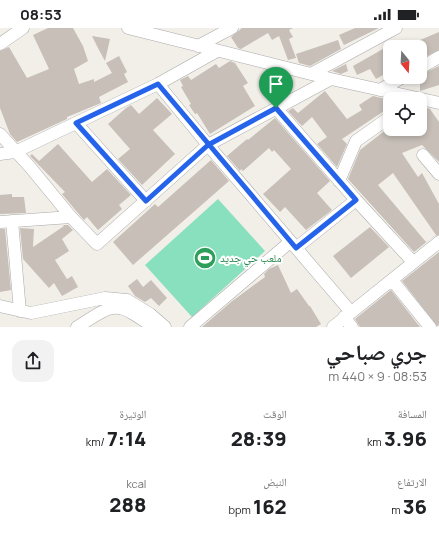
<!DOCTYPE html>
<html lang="ar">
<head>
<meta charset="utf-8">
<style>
  body { margin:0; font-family:Manrope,"Noto Naskh Arabic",sans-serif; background:#f2f2f2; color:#202124; direction:rtl; height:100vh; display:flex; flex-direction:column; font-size:15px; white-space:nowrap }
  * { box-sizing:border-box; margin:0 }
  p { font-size:13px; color:#757577 }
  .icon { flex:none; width:22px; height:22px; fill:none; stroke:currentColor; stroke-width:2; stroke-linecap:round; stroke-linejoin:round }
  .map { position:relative; height:299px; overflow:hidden; direction:ltr }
  .sheet { display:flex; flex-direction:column; background:#fff; flex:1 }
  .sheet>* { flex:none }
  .needle { width:26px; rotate:162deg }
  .controls { position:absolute; left:383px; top:12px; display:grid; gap:8px }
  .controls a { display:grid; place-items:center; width:44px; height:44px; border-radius:8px; background:#fff; box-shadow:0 2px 6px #0003; font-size:20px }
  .pin { position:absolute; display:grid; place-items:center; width:34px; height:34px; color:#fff; margin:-41px -17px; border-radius:50% 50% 50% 0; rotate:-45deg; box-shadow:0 0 4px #0007 }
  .pin .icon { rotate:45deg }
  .round { display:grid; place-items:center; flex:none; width:42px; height:42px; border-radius:12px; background:#f2f2f2 }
  .head { display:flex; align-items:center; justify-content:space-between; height:68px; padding:0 12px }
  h1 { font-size:22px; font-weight:800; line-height:30px }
  .metrics { display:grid; grid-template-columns:repeat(3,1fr); gap:6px; height:68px; padding:4px 12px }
  .metrics div { display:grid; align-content:center }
  .metrics b { font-size:20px; font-weight:800 }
  .metrics small { font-size:11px; font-weight:400 }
  .metrics p { font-size:11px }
  .status { display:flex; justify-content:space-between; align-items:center; height:28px; padding:0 20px; background:#fff; direction:ltr }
  .status svg { height:11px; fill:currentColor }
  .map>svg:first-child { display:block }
</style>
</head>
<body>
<div class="status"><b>08:53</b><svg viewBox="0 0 49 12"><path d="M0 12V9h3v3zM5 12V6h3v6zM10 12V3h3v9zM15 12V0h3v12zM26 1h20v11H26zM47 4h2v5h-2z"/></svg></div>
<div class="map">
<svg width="439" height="299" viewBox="0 0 439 299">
  <rect width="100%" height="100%" fill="#f2efe9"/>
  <path fill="#88e0be" d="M 218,171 L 265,223 L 192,289 L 145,237 Z"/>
  <path fill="#c7bfb8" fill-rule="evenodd" d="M 48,0 L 73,0 L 83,18 L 88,33 L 74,41 L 79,56 L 94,51 L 94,54 L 112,45 L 106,35 L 119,28 L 127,44 L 124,46 L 128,54 L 99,69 L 101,75 L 67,89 L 67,91 L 17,114 L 10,106 L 0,80 L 0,23 L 9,19 L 27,50 L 49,41 L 33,7 Z
    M 242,0 L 293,0 L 289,2 L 293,9 L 289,11 L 296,30 L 288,32 L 279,8 L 272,12 L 268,5 L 241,21 L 238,20 L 231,9 Z
    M 355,0 L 379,0 L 344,17 L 339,7 Z
    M 439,4 L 439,22 L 420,31 L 420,12 Z
    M 92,8 L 110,11 L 105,33 L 99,22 Z
    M 338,12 L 341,21 L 310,38 L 299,35 L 296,26 Z
    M 390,17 L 390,43 L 376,51 L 370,41 L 357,47 L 353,38 Z
    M 230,33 L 235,35 L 248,55 L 243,58 L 255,78 L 210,106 L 197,85 L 195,86 L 189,77 L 191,76 L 181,59 L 183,58 L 180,52 L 188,48 L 191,52 L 216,36 L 219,40 Z
    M 346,36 L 348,43 L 341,46 L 332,43 Z
    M 439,38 L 439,57 L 420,63 L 420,56 L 417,49 L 420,49 L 420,47 Z
    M 325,63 L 347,91 L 362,82 L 359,77 L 373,68 L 390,72 L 390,79 L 342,111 L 347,116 L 337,139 L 317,116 L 327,109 L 312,89 L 302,98 L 288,83 L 293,80 L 298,85 Z
    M 157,70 L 172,86 L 153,102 L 175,126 L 142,157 L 118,131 L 130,121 L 108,96 L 126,80 L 131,77 L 139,86 Z
    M 420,78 L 430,81 L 439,94 L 439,134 L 422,117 L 402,125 L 418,149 L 422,145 L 439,176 L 439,207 L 434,208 L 414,224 L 348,151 L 360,122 L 387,101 L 424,101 L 420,91 ZM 393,145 L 436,207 L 426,214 L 378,157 Z
    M 275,90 L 330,153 L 317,165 L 332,182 L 306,202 L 285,179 L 280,184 L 263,166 L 291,141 L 274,122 L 272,124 L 269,120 L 243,143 L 241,141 L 240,143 L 227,128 L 247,111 L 248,112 Z
    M 58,116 L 92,154 L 107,141 L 131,167 L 119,177 L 122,181 L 98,202 L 87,189 L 84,192 L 77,184 L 62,166 L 65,164 L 30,128 L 32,126 L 39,133 Z
    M 211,132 L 229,153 L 133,237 L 113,214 L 155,176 L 158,179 Z
    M 12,166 L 12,169 L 24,169 L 26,185 L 0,186 L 0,167 Z
    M 63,197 L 68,197 L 73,202 L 62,211 L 69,223 L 55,232 L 67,251 L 72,248 L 78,259 L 62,268 L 54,255 L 49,260 L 23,231 L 20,200 L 34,201 L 33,219 L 64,198 Z
    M 370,199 L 389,219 L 351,250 L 333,228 Z
    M 0,201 L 5,201 L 11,262 L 0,264 Z
    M 439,224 L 439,297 L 437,298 L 402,253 Z
    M 278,237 L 291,265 L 297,261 L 309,278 L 310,278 L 321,296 L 316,299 L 202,299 L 231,274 L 265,249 L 264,246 L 269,241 Z
    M 137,251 L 143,259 L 151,252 L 167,270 L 159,278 L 151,270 L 145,274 L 135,268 L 128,258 Z
    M 391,262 L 420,299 L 360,299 L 355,291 Z"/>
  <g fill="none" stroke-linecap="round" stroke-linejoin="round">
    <g stroke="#a9a9a9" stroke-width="13">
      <path id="minor" d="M 128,0 L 331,51 L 439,75
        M 0,16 L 23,0
        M 198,18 L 232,0
        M 420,40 L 439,29
        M 311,46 L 396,0
        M 158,56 L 208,117 L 331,51
        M 380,62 L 403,49
        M 276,80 L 356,172 L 413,234
        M 76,95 L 146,173
        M 0,106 L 30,139 L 71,189 L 97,216 L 208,117 L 350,283
        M 0,126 L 15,124 L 158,56 L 217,23
        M 423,127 L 439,146
        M 339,153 L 356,113 L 390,89
        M 12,193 L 20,283
        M 0,194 L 71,189
        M 296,220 L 356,172
        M 392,252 L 430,299
        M 0,278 L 31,285 L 105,270 L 127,272 L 150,286 L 165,299
        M 344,289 L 352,299
        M 77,299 C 115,275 115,272 153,299
        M 190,299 L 290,214
        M 333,299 L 439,214"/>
    </g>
    <use href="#minor" stroke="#fff" stroke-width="12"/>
  </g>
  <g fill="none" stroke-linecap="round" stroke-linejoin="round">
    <g stroke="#fff" stroke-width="8">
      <path id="route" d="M 276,80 L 208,117 L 146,173 L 76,95 L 158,56 L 296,220 L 356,172 L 276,80"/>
    </g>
    <use href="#route" stroke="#2563eb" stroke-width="5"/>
  </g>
  <defs>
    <g id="stadium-disc" transform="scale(1.15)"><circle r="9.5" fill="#2e9e5b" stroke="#fff"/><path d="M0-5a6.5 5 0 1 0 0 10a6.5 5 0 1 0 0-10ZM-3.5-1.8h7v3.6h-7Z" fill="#fff"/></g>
  </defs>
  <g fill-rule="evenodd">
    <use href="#stadium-disc" x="205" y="230"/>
  </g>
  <g text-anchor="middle" stroke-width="4" stroke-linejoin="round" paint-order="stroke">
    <g font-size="11" fill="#27864d" stroke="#fff" text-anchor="start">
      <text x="220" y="234">ملعب حي جديد</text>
    </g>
  </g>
</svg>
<div class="controls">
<a><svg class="needle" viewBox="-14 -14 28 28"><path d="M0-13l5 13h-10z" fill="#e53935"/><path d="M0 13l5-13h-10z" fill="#757577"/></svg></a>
<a><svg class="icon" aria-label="locate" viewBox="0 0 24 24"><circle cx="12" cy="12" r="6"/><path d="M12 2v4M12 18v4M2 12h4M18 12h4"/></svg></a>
</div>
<div class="pin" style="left:276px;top:80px;background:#1e9e55"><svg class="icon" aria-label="arrive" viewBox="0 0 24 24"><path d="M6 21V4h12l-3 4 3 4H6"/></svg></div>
</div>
<section class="sheet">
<div class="head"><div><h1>جري صباحي</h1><p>08:53 · 9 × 440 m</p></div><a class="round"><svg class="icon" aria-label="share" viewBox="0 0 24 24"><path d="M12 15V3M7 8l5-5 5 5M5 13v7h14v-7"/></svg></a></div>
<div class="metrics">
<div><p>المسافة</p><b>3.96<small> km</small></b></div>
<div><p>الوقت</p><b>28:39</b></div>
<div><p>الوتيرة</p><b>7:14<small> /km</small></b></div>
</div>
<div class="metrics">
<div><p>الارتفاع</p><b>36<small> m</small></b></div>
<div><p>النبض</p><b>162<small> bpm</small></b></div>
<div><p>kcal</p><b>288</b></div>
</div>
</section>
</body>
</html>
